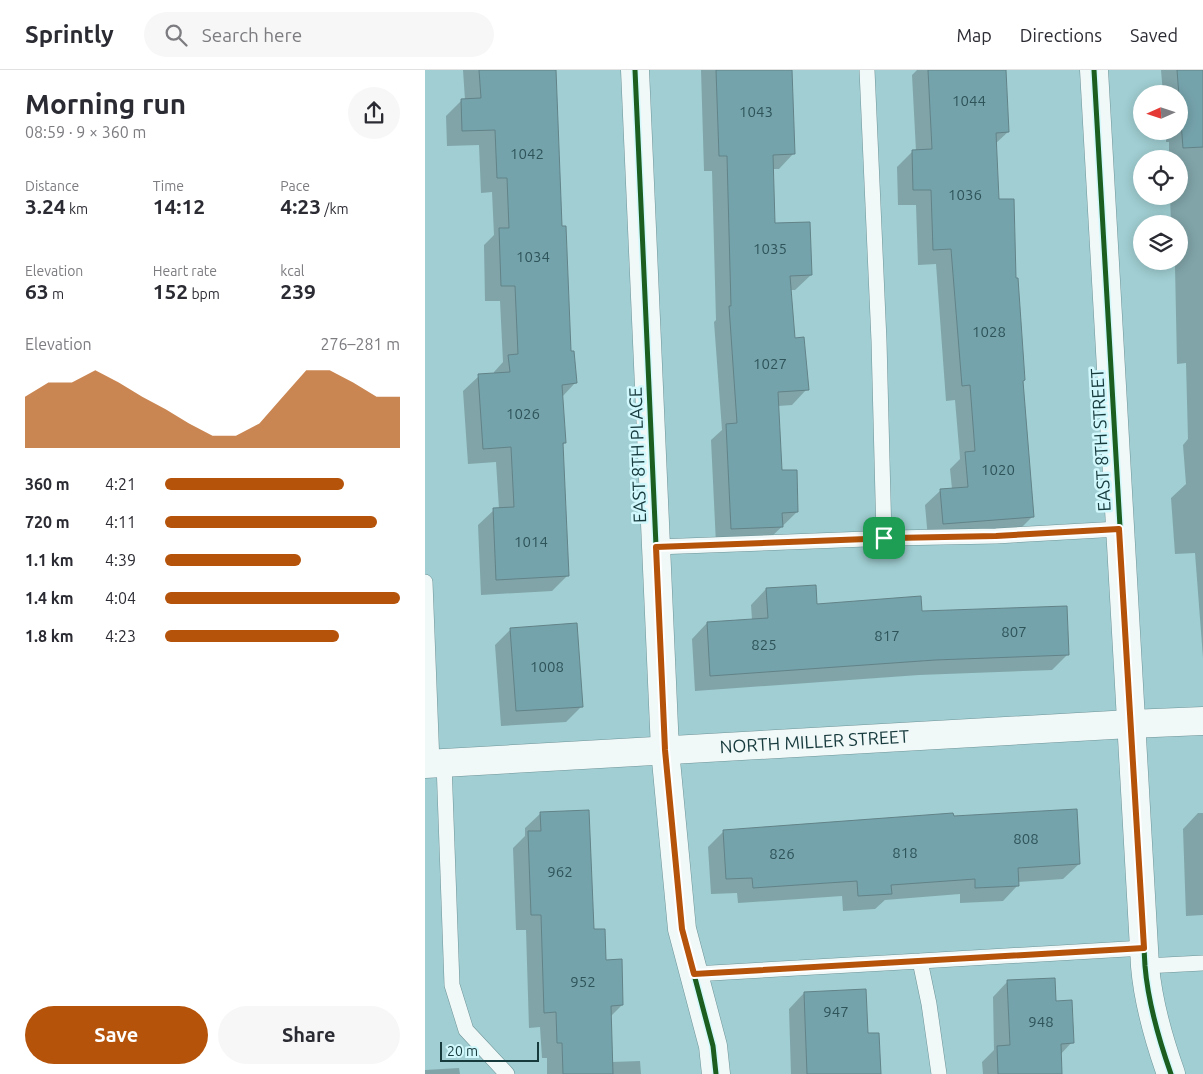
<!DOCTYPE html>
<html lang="en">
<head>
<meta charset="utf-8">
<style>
  body { margin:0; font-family:Ubuntu,sans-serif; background:#f7f7f7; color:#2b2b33; height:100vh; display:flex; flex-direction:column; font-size:19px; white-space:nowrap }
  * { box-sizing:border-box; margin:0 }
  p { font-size:16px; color:#7c7c81 }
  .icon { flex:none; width:28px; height:28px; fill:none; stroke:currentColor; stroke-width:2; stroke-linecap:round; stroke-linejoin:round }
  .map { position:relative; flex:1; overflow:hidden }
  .sheet { display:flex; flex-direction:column; background:#fff; width:425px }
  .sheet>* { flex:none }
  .needle { width:32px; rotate:267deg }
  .controls { position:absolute; left:708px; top:15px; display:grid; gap:10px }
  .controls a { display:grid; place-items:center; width:55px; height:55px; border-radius:50%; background:#fff; box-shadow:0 2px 12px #0003; font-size:25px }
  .scale { position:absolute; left:15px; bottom:12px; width:99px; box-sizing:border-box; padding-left:5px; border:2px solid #173a3d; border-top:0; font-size:14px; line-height:18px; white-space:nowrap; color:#173a3d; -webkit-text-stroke:4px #d1f8fc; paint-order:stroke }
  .pin { position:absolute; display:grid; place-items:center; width:42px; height:42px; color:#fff; margin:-21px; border-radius:10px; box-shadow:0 2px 8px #0006 }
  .round { display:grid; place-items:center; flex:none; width:52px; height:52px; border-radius:26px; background:#f7f7f7 }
  .overview { display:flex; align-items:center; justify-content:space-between; height:85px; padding:0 25px }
  h1 { font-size:28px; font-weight:700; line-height:38px }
  .metrics { display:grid; grid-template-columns:repeat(3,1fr); gap:8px; height:85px; padding:5px 25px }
  .metrics div { display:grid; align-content:center }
  .metrics b { font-size:21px; font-weight:700 }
  .metrics small { font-size:14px; font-weight:400 }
  .metrics p { font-size:14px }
  .chart { height:140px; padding:10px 25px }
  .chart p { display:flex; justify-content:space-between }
  .chart svg { width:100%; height:90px; margin-top:5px; fill:#b45309; opacity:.7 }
  .button { display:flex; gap:10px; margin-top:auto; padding:10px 25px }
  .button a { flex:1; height:58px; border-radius:30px; background:#b45309; color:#fff; font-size:20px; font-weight:700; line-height:58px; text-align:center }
  .button a+a { background:#f7f7f7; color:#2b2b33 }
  ul { padding:0 25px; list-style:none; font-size:16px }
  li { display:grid; grid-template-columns:80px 60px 1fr; align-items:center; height:38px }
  li i { height:12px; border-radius:6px; background:#b45309 }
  header { display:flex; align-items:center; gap:30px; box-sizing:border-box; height:70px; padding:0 25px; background:#fff; border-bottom:1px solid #e1e1e2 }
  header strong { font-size:24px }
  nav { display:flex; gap:28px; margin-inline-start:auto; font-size:18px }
  .search { width:350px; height:45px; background:#f7f7f7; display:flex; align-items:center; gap:12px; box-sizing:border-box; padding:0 18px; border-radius:28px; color:#7c7c81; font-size:19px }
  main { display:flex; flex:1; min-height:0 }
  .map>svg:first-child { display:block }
</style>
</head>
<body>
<header>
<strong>Sprintly</strong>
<div class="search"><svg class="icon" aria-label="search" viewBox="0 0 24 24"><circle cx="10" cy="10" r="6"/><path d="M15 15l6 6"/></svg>Search here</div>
<nav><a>Map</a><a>Directions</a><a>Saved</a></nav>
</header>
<main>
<section class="sheet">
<div class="overview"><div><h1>Morning run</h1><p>08:59 · 9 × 360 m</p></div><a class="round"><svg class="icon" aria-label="share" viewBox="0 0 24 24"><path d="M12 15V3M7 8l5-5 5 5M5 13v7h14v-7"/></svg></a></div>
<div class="metrics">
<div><p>Distance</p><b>3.24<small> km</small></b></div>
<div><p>Time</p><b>14:12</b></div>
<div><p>Pace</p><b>4:23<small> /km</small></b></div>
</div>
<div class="metrics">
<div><p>Elevation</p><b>63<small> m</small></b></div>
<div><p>Heart rate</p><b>152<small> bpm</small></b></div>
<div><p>kcal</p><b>239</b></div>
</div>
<div class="chart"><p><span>Elevation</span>276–281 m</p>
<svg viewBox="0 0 160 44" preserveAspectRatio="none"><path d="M0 44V19L10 12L20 12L30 6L40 12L50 19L60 25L70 32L80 38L90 38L100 32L110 19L120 6L130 6L140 12L150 19L160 19V44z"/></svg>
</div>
<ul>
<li><b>360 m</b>4:21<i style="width:76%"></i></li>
<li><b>720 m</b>4:11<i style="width:90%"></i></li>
<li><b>1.1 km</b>4:39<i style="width:58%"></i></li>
<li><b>1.4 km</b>4:04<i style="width:100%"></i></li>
<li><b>1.8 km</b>4:23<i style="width:74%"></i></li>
</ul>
<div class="button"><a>Save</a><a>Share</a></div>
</section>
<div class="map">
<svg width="778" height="1004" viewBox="0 0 778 1004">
  <rect width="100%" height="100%" fill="#a0ced2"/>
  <path fill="#0003" d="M 38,0 L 125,0 L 145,282 L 150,313 L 137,327 L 140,373 L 136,376 L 142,506 L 127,521 L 56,525 L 53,455 L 69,440 L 74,439 L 71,392 L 43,394 L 38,321 L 54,306 L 69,305 L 69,302 L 78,292 L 75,231 L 60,231 L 59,175 L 69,165 L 67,122 L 56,123 L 54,75 L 22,76 L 21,46 L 37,30 L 40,30 Z
    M 276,0 L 366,0 L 369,83 L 354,99 L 347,99 L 349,154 L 386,205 L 370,220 L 365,220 L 369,269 L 382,319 L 367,335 L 353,336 L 356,402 L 372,442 L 341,472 L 291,474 L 286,370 L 297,360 L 289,252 L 291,250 L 287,101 L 279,101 Z
    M 492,0 L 580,0 L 583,62 L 570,74 L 573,131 L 590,209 L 608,446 L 592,462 L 503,469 L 500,435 L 516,420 L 527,419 L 525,399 L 535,389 L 530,330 L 521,331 L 511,194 L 493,195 L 491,135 L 473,135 L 472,97 L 488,81 L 491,81 L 487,5 Z
    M 736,0 L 778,0 L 778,588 L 770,483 L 750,484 L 746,428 L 761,414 L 758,375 L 763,369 L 761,293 L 752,294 L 750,196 L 747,196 L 747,191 L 754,191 L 754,154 L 746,154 L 745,126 L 754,126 L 754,89 L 744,89 L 744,72 L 741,72 L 741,61 L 754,61 L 754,24 L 738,24 Z
    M 341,519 L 391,535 L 642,585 L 627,600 L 494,605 L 270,621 L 267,569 L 282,553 L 327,550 L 326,535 Z
    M 86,559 L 157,636 L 141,652 L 76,656 L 70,575 Z
    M 116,743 L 167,860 L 197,935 L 185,947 L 187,992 L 215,991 L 216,1004 L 122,1004 L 122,988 L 117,988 L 115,957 L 104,958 L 101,860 L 91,860 L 88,778 L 100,766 L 100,758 Z
    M 773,743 L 778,743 L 778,845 L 761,846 L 758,759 Z
    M 527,747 L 654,794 L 638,809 L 593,812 L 593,815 L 578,831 L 535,833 L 535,824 L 460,830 L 450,839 L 418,841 L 417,826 L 313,833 L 312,823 L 286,824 L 283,777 L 299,761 Z
    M 583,911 L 630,932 L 647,972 L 635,985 L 636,1004 L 558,1004 L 557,992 L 569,980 L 568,927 Z
    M 379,923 L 454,1004 L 366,1004 L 364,939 Z
    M 34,998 L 35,1004 L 0,1004 L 0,1000 Z"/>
  <path fill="#75a3ac" stroke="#628388" d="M 54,0 L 131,0 L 137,156 L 141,156 L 146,281 L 149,281 L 152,313 L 137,315 L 141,373 L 138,373 L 144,506 L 71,510 L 68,438 L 89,437 L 86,377 L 58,379 L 53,304 L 85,302 L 83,285 L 93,284 L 90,216 L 76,216 L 74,158 L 84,158 L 82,108 L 72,108 L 70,60 L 37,61 L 36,29 L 56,28 Z
    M 291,0 L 367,0 L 370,84 L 348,85 L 350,153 L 385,152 L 387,205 L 365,206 L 370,268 L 379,267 L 384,320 L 353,322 L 357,400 L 372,400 L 373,442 L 357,443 L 358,457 L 306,459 L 301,354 L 312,353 L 304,236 L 306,236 L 302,86 L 294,86 Z
    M 503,0 L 581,0 L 584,62 L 571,63 L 574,129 L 589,129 L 591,208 L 593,208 L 600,310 L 598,311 L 609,447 L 518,454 L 515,419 L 543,417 L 540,382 L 550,381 L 545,315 L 537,316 L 526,179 L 508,180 L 506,120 L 488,120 L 487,80 L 507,79 Z
    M 752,0 L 778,0 L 778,77 L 758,78 Z
    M 391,515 L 392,534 L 496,526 L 497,541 L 642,536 L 644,585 L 510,590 L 285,606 L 282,552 L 343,548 L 341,518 Z
    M 152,553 L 158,637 L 91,641 L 85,558 Z
    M 652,739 L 655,794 L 593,798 L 594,816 L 550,818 L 550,809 L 466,815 L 467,824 L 433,826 L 432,811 L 328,818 L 327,808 L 301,809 L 298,760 L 528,743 L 529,746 Z
    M 164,740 L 169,859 L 180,859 L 181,890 L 197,889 L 198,935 L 186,936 L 188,1004 L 138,1004 L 137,973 L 132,973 L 131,942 L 119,943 L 116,845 L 106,845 L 103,761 L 116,761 L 115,742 Z
    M 630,908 L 631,931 L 647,930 L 649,973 L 636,974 L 637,1004 L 573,1004 L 572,976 L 585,975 L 582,910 Z
    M 441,919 L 443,963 L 454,963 L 456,1004 L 382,1004 L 379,922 Z"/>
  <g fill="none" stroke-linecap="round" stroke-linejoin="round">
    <g stroke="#6e9498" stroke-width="16">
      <path id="service" d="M 442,0 L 454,271 L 459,468
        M 231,477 L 467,468 L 571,466 L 694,459
        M 0,512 L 7,694
        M 19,693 L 27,915 L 41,960 L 82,1004
        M 495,891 L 719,878
        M 720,896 L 778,893
        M 269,904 L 495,891 L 504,934 L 514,1004"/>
    </g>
    <g stroke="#6e9498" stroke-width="29">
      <g id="minor">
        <path d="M 210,0 L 240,680 L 257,859 L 288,976 L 291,1004"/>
        <path id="s1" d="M 0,694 L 705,654 L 778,651"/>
      </g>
    </g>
    <g stroke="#6e9498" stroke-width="29">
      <path id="tertiary" d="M 669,0 L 720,896 C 723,932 734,970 746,1004"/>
    </g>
    <use href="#service" stroke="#f1f8f8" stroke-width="15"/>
    <use href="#minor" stroke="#f1f8f8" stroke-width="28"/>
    <use href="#tertiary" stroke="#f1f8f8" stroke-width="28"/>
    <g stroke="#d1f8fc" stroke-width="8">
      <path id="cycleway" d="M 210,0 L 240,680 L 257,859 L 288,976 L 291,1004
        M 669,0 L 720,896 C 723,932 734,970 746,1004"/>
    </g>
    <use href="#cycleway" stroke="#1b5e20" stroke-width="5"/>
  </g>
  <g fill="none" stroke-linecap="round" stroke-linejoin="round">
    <g stroke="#fff" stroke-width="10">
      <path id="route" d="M 694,459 L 719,878 L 269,904 L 257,859 L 240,680 L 231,477 L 468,468 L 571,466 Z"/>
    </g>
    <use href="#route" stroke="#b45309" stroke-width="6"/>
  </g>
  <g text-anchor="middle" stroke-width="5" stroke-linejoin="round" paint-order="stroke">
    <g font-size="15" fill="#2e5459">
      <text x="544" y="36">1044</text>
      <text x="331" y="47">1043</text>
      <text x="102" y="89">1042</text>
      <text x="540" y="130">1036</text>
      <text x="345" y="184">1035</text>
      <text x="108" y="192">1034</text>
      <text x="564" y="267">1028</text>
      <text x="345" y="299">1027</text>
      <text x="98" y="349">1026</text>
      <text x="573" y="405">1020</text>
      <text x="106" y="477">1014</text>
      <text x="589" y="567">807</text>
      <text x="462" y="571">817</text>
      <text x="339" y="580">825</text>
      <text x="122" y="602">1008</text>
      <text x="601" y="774">808</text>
      <text x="480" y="788">818</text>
      <text x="357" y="789">826</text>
      <text x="135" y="807">962</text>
      <text x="158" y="917">952</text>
      <text x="411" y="947">947</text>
      <text x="616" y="957">948</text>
    </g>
    <g font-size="18" fill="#173a3d" stroke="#d1f8fc">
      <text transform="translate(676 370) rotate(-93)" y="6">EAST 8TH STREET</text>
      <text transform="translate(213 385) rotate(-92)" y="6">EAST 8TH PLACE</text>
      <text dy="6" stroke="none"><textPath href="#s1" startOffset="390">NORTH MILLER STREET</textPath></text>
    </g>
  </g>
</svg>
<div class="controls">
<a><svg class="needle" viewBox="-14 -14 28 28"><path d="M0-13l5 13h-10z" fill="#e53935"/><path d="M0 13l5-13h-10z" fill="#7c7c81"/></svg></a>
<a><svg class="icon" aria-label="locate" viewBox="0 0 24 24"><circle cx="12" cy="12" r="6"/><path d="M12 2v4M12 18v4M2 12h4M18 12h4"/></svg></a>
<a><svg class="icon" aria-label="layers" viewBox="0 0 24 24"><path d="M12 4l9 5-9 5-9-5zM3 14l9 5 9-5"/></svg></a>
</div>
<div class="scale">20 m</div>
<div class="pin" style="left:459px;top:468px;background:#1e9e55"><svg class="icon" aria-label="arrive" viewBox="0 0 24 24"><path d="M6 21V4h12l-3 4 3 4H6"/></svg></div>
</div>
</main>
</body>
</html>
